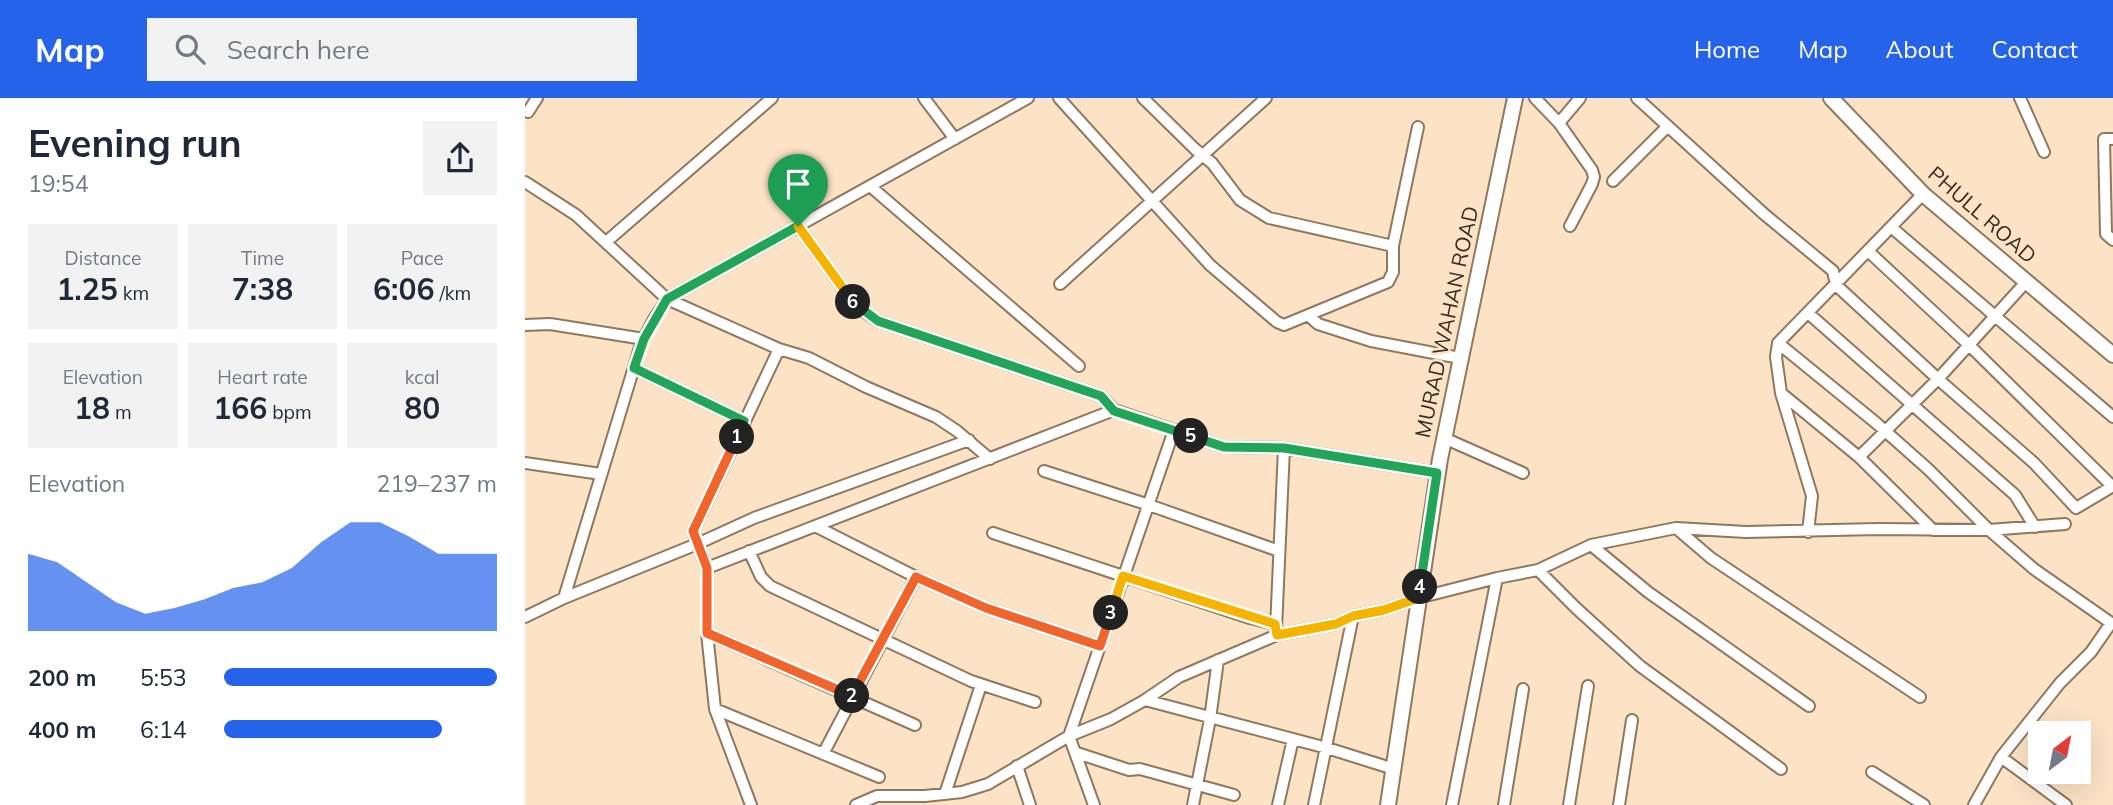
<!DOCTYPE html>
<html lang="en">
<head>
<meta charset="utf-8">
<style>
  body { margin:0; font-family:Mulish,sans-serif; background:#f2f2f3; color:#1f2937; height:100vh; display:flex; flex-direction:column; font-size:26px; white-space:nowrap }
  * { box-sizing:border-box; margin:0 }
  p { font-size:23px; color:#747a83 }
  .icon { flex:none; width:38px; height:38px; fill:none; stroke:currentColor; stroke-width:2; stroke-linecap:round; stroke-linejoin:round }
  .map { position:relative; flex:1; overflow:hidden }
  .panel { display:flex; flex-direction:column; background:#fff; width:525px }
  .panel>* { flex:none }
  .needle { width:46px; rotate:32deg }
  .fabs { position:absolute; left:1503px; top:623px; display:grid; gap:14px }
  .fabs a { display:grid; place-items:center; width:63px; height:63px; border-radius:0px; background:#fff; box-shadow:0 7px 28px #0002; font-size:35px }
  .pin { position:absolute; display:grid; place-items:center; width:60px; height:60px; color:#fff; margin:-72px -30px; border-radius:50% 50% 50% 0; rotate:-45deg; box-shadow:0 0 7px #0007 }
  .pin .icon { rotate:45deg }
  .km { position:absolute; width:35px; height:35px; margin:-18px; border-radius:50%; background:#222; color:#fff; font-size:19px; line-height:35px; text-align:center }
  .round { display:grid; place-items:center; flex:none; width:74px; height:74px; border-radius:0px; background:#f2f2f3 }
  .summary { display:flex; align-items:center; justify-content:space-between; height:119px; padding:0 28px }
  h1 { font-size:38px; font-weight:700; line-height:52px }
  .stats { display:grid; grid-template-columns:repeat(3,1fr); gap:10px; height:119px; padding:7px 28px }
  .stats div { display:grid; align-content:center; border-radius:0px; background:#f2f2f3; text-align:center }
  .stats b { font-size:30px; font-weight:700 }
  .stats small { font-size:19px; font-weight:400 }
  .stats p { font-size:19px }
  .chart { height:196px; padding:14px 28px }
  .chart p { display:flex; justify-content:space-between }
  .chart svg { width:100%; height:126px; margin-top:7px; fill:#2563eb; opacity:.7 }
  ul { padding:0 28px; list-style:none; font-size:23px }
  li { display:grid; grid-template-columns:112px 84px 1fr; align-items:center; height:52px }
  li i { height:18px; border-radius:9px; background:#2563eb }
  header { display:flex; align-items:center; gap:42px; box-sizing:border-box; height:98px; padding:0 35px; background:#2563eb; color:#fff }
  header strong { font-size:33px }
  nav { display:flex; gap:38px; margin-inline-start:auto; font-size:24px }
  .search { width:490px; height:63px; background:#f2f2f3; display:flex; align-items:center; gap:18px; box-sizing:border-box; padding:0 24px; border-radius:0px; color:#747a83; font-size:26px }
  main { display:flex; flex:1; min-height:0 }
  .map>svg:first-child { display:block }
</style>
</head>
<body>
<header>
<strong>Map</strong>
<div class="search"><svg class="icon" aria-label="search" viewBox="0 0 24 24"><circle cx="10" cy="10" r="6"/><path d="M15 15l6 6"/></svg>Search here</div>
<nav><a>Home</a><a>Map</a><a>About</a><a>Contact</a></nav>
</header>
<main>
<section class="panel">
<div class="summary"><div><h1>Evening run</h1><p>19:54</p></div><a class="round"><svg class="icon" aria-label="share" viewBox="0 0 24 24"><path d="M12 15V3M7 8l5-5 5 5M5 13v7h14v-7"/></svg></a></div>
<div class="stats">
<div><p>Distance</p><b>1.25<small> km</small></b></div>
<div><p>Time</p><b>7:38</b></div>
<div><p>Pace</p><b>6:06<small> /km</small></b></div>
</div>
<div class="stats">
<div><p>Elevation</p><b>18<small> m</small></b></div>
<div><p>Heart rate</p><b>166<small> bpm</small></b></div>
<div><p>kcal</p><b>80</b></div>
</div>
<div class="chart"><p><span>Elevation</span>219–237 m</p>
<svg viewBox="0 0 160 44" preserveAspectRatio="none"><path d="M0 44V17L10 20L20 27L30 34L40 38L50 36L60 33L70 29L80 27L90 22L100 13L110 6L120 6L130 11L140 17L150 17L160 17V44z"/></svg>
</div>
<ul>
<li><b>200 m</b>5:53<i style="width:100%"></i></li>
<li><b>400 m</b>6:14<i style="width:80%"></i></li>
</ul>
</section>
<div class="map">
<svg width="1588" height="707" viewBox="0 0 1588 707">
  <rect width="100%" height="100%" fill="#fce3c6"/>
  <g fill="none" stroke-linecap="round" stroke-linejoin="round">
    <g stroke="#8f785f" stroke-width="14">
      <path id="minor" d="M 399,0 L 430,41
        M 534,0 L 685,167 L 752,224 L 759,227 L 863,184 L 868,174 L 868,148 L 893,29
        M 618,0 L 671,52 L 687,65 L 715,102 L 744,120 L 868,148
        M 1010,0 L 1034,25 L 1067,72 L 1069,79 L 1067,86 L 1045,128
        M 1112,0 L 1239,116 L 1308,173 L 1311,187 L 1413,281 L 1509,365 L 1551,410 L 1588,388
        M 1495,0 L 1519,54
        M 3,14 L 12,0
        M 1034,25 L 1055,0
        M 1588,41 L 1579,41 L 1581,136 L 1588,142
        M 1088,83 L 1143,28
        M 0,84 L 51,117 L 142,201 L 254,251 L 284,260 L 341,289 L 411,319 L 432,333 L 465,361
        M 345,88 L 554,268
        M 273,128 L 330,207 L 353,223 L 576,298 L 589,312 L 699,349 L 759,350 L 912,375
        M 1366,129 L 1588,319
        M 81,144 L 247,0
        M 1343,153 L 1444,247 L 1587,388
        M 535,186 L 741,0
        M 1283,215 L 1490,397 L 1510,429
        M 783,217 L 793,226 L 846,243 L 935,260
        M 0,227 L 25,226 L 119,241
        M 1253,245 L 1350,324 L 1403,371 L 1464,432 L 1509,471 L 1586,525 L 1566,554 L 1535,585 L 1476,659 L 1449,707
        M 109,270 L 219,323
        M 1256,295 L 1334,359 L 1413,281 L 1501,184
        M 919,340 L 998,375
        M 1334,359 L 1408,432
        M 0,365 L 76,376
        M 519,373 L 624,407 L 754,453
        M 290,428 L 391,479 L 461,510 L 575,548
        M 1151,430 L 1186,460 L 1395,599
        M 1283,434 L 1287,398 L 1256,295 L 1251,259 L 1253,245 L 1398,96
        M 468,435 L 725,520 L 750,526
        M 1066,447 L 1123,494 L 1284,608
        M 224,453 L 236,479 L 245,488 L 446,583 L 510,604
        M 182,470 L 589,312
        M 1013,472 L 1051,510 L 1115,568 L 1256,671
        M 39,500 L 116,246 L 129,221 L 142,201 L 503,0
        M 0,519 L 39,500 L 172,446 L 229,420 L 444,342
        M 751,531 L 759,350
        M 182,535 L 390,627
        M 620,602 L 802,650 L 869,671
        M 190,611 L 354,679
        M 552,655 L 604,672 L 615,671 L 709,697
        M 298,656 L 391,479
        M 1476,659 L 1541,707
        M 492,668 L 505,707
        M 1347,674 L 1399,707
        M 420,696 L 456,587
        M 226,707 L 190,611 L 182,535 L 182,470 L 168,433 L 254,251
        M 331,707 L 352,698 L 400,698 L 437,694 L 463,686 L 544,638 L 586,621 L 620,602 L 654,579 L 752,537 L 811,526 L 828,518 L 859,512 L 893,500 L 972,480 L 1013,472 L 1066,447 L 1151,430 L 1221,434 L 1353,431 L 1464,432 L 1540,426
        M 569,707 L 544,638 L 649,332
        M 668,707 L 685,621 L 693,562
        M 753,707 L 768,641
        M 789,707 L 828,518
        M 927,707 L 972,480
        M 979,707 L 998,591
        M 1044,707 L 1063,588
        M 1094,707 L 1107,622"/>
    </g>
    <g stroke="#8f785f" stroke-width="18">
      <path id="tertiary" d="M 1306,0 L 1398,96 L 1588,257
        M 863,707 L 915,361 L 990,0"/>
    </g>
    <use href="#minor" stroke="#fff" stroke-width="10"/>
    <use href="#tertiary" stroke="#fff" stroke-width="14"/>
  </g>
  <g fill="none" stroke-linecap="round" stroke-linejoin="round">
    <g stroke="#fff" stroke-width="14">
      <path id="split-1" d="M 212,339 L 219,323 L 109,270 L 119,241 L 142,201 L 273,128"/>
    </g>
    <g stroke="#fff" stroke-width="14">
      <path id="split-2" d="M 212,339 L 168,433 L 182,470 L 182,535 L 327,598"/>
    </g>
    <g stroke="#fff" stroke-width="14">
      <path id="split-3" d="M 327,598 L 391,479 L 461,510 L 575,548 L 586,515"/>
    </g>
    <g stroke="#fff" stroke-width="14">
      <path id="split-4" d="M 586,515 L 598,478 L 750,526 L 752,537 L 811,526 L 828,518 L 859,512 L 893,500 L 895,489"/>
    </g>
    <g stroke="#fff" stroke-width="14">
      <path id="split-5" d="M 666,338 L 699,349 L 759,350 L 912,375 L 895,489"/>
    </g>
    <g stroke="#fff" stroke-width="14">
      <path id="split-6" d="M 328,204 L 353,223 L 576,298 L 589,313 L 666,338"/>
    </g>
    <g stroke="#fff" stroke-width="14">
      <path id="split-7" d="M 273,128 L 328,204"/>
    </g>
    <use href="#split-1" stroke="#22a559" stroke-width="9"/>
    <use href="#split-2" stroke="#f0652b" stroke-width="9"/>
    <use href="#split-3" stroke="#f0652b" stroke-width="9"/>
    <use href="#split-4" stroke="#f5b400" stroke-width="9"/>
    <use href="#split-5" stroke="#22a559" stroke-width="9"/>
    <use href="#split-6" stroke="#22a559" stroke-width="9"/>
    <use href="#split-7" stroke="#f5b400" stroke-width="9"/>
  </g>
  <g text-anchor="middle" stroke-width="5" stroke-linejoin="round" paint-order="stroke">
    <g font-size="21" fill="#372d22" stroke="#fce3c6">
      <text transform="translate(1457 117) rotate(41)" y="7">PHULL ROAD</text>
      <text transform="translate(922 224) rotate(-78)" y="7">MURAD WAHAN ROAD</text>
    </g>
  </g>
</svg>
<div class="fabs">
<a><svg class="needle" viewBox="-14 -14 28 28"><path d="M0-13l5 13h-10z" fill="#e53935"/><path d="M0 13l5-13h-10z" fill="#747a83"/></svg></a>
</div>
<div class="pin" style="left:273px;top:128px;background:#1e9e55"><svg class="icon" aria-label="arrive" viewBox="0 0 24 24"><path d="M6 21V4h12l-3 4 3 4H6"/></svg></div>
<b class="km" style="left:212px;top:339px">1</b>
<b class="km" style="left:327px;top:598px">2</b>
<b class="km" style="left:586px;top:515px">3</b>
<b class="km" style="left:895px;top:489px">4</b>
<b class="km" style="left:666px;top:338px">5</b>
<b class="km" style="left:328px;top:204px">6</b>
</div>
</main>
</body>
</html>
